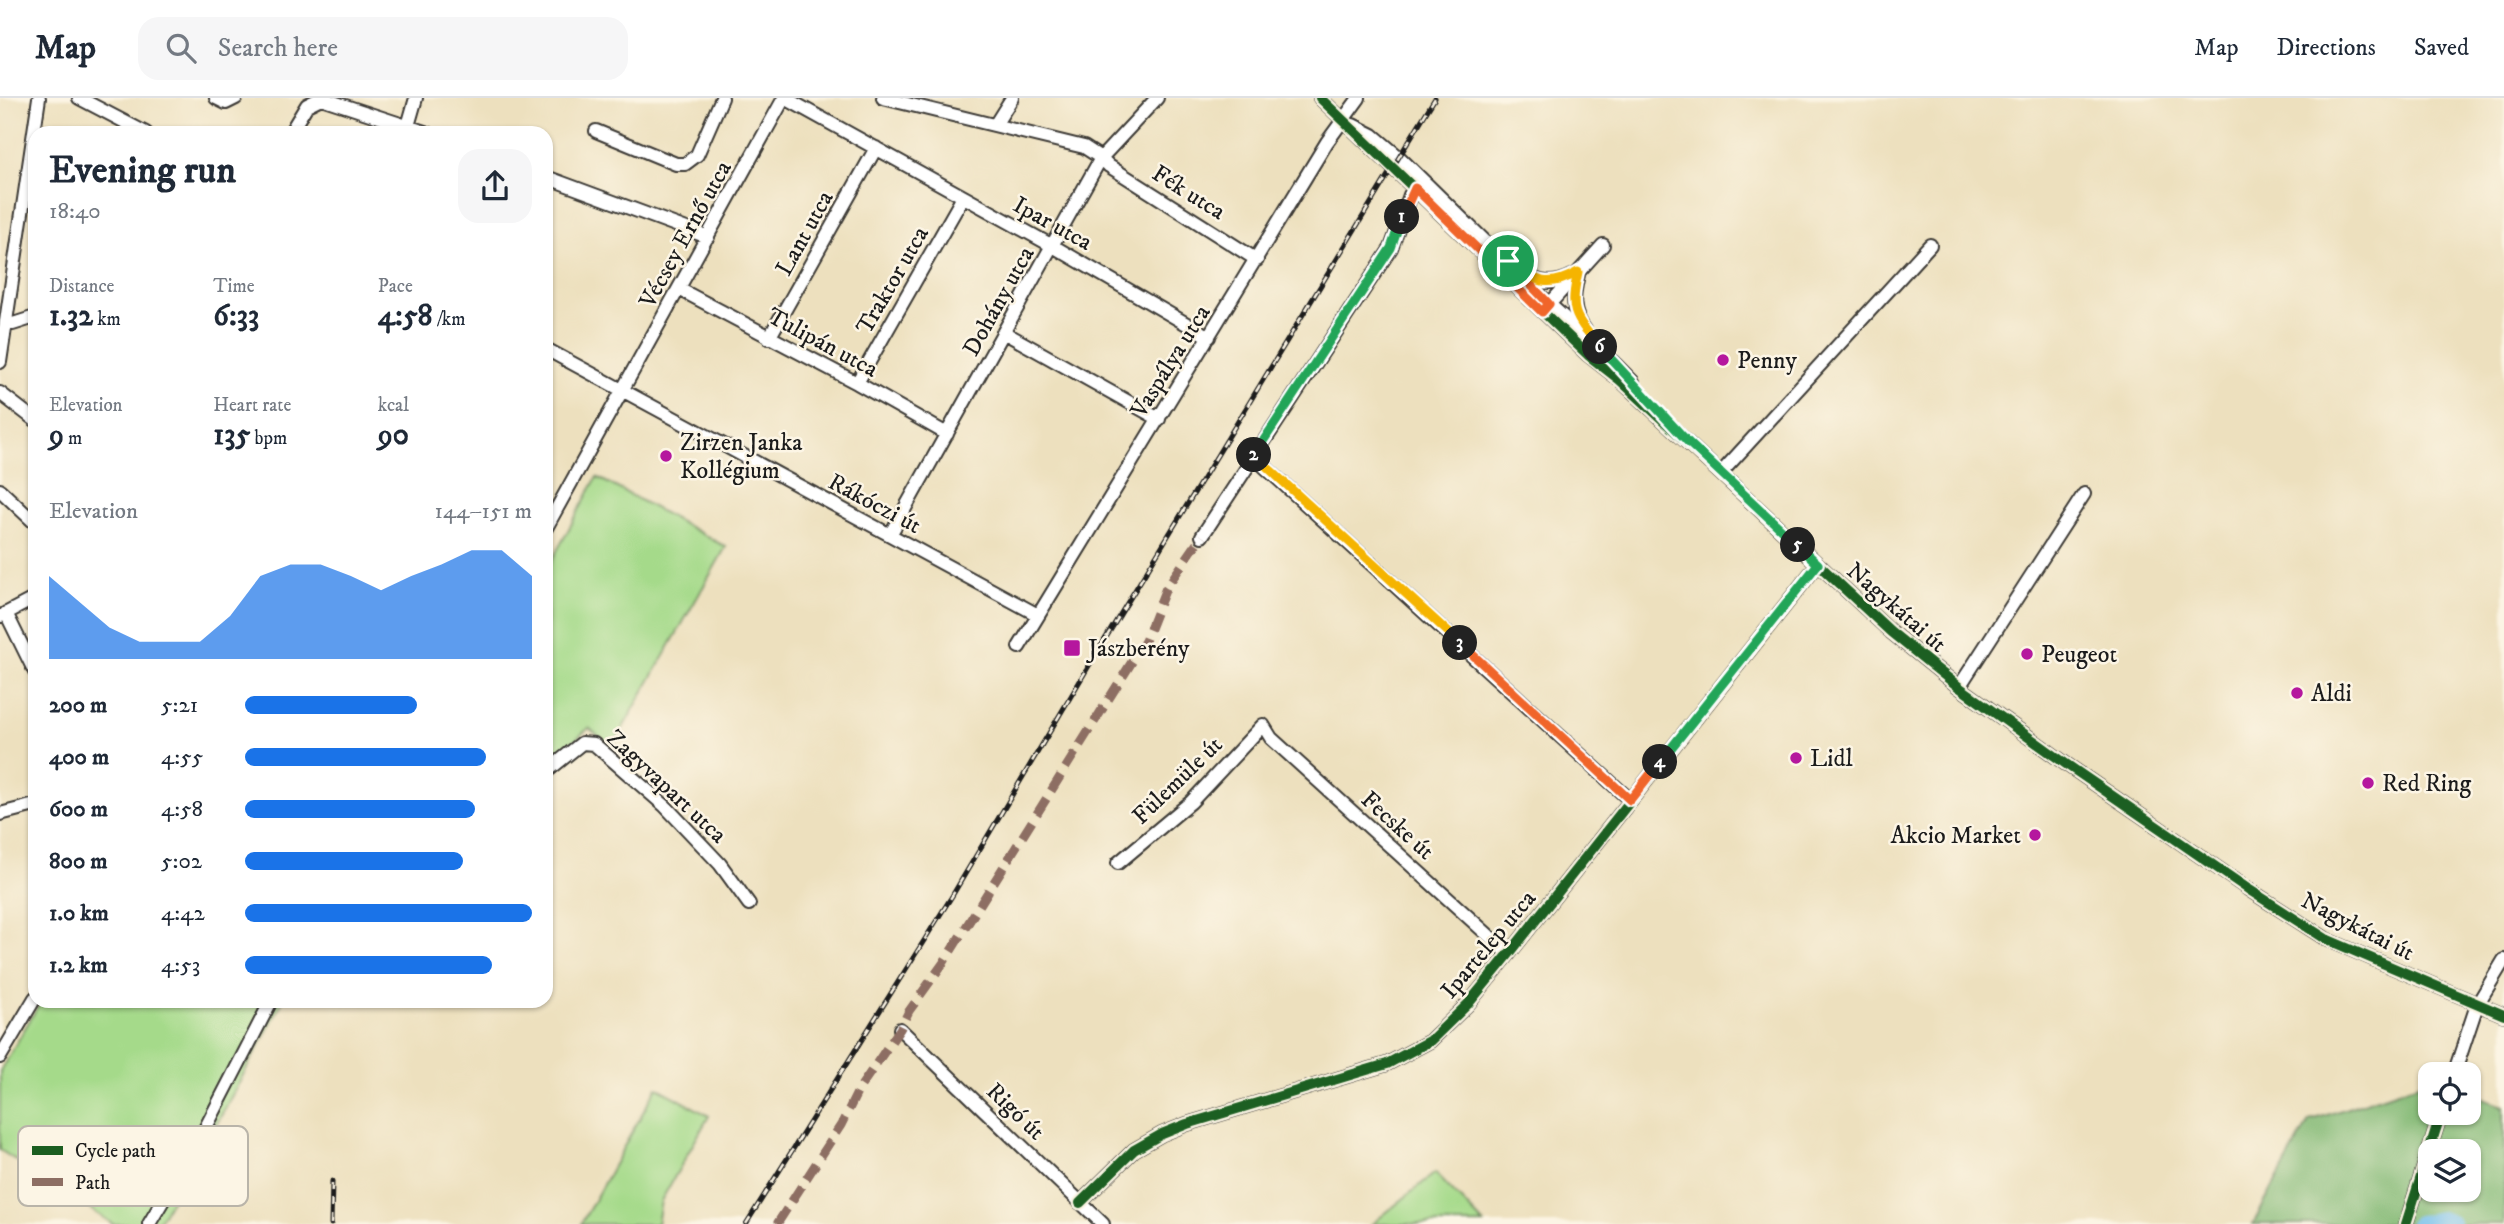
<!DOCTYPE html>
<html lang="en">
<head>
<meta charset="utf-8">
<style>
  body { margin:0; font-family:"IM FELL DW Pica",serif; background:#f6f6f7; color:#1f2937; height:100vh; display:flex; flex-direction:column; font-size:26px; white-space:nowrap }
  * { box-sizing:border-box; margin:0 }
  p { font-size:23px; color:#747a83 }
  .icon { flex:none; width:38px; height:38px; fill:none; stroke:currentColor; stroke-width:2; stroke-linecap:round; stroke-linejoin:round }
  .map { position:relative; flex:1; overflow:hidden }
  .drawer { position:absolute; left:28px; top:28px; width:525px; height:882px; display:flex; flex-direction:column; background:#fff; border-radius:21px; box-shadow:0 2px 5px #0004 }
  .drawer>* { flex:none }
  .fabs { position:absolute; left:2418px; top:964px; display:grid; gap:14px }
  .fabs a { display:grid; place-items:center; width:63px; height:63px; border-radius:14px; background:#fff; box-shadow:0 2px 5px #0004; font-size:35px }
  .pin { position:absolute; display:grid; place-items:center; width:60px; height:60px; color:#fff; margin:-30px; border:4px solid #fff; border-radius:50%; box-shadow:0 2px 7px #0007 }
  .km { position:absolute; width:35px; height:35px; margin:-18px; border-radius:50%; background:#222; color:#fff; font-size:19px; line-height:35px; text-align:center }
  .round { display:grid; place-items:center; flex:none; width:74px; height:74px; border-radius:21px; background:#f6f6f7 }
  .overview { display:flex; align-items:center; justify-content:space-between; height:119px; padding:0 21px }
  h1 { font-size:38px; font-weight:700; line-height:52px }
  .metrics { display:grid; grid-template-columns:repeat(3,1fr); gap:10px; height:119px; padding:7px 21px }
  .metrics div { display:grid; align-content:center }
  .metrics b { font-size:30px; font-weight:700 }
  .metrics small { font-size:19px; font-weight:400 }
  .metrics p { font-size:19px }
  .chart { height:196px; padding:14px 21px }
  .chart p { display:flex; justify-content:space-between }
  .chart svg { width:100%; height:126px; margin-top:7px; fill:#1a73e8; opacity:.7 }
  ul { padding:0 21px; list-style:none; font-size:23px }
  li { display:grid; grid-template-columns:112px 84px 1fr; align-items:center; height:52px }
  li i { height:18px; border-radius:9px; background:#1a73e8 }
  header { display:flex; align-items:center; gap:42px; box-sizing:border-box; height:98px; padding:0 35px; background:#fff; border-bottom:2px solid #e0e1e3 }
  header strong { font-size:33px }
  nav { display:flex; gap:38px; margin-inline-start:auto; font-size:24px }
  .search { width:490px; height:63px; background:#f6f6f7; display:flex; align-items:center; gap:18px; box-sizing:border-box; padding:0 24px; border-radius:21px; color:#747a83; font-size:26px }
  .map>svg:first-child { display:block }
</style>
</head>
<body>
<header>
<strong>Map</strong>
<div class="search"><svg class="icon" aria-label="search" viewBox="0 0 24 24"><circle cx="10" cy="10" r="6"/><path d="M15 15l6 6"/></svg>Search here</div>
<nav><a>Map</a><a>Directions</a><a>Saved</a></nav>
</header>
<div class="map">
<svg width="2504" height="1126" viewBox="0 0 2504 1126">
  <rect width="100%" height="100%" fill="#fcf5e5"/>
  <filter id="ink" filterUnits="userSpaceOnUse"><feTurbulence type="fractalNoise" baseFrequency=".0143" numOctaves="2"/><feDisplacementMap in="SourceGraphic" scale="14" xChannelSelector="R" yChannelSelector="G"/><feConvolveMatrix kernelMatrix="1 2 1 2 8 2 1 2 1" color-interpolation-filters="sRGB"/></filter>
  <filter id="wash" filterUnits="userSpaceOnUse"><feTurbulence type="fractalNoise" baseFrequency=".00686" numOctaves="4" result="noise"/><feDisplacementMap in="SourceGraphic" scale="28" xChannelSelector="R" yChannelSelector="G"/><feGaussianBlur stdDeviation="1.57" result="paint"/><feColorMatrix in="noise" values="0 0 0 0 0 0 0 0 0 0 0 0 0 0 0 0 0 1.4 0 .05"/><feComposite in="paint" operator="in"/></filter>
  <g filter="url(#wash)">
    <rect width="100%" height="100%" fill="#ede0be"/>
    <path fill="#a5da8a" stroke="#607b53" stroke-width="2" d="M 597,379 L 726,449 L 612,649 L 589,630 L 546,666 L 546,473 Z
      M 41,903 L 283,903 L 215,1029 L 157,1126 L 113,1126 L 0,1052 L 0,973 Z
      M 657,989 L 709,1018 L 661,1103 L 657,1126 L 581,1126 Z
      M 1435,1075 L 1484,1126 L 1372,1126 Z"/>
    <path fill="#84ba76" stroke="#506b49" stroke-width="2" fill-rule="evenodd" d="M 2430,982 L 2431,1015 L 2469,1015 L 2469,996 L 2504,1008 L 2504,1126 L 2253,1126 L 2309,1023 ZM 2431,1054 L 2469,1054 L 2469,1092 L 2431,1092 Z"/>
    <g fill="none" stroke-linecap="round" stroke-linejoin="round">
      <path stroke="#74bfed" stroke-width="18" d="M 2419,1126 L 2441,1122 L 2451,1126"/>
    </g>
  </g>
  <g filter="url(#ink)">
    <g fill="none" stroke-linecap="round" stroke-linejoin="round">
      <g stroke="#3b3934" stroke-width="16">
        <path id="minor" d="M 79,0 L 146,35
          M 216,0 L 226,5 L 236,0
          M 785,0 L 1058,151 L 1209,239
          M 883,0 L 1084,49 L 1101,60 L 1109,68 L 1257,162
          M 1320,0 L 1588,257 L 1620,282 L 1891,534 L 1959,589 L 2066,666 L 2248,791 L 2326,841 L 2504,917
          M 995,27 L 1012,0
          M 1353,27 L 1373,37 L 1399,59 L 1549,206 L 1603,254 L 1633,284
          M 408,28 L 416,0
          M 596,33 L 676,66 L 685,66 L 697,57 L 722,0
          M 290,35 L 307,7 L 321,0 L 428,35
          M 546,79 L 708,139
          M 1524,175 C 1540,186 1555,187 1572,178
          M 1578,177 C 1573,198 1571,214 1585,232
          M 679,191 L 857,285 L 947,336
          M 1545,211 L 1603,147
          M 7,225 L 13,226 L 35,219
          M 1005,235 L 1159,321
          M 769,240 L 876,50
          M 546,251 L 1038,517
          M 0,264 L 39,0
          M 857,285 L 963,99
          M 0,295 L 35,322
          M 1253,358 L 1630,702
          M 1721,375 L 1930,147
          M 0,392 L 35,425
          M 546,430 L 784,0
          M 890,437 L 1101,60 L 1157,0
          M 1202,438 L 1391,150 L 1410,97 L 1415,90
          M 6,515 L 35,574
          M 1,518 L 35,500
          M 1019,549 L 1327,44 L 1359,0
          M 1959,589 L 2084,396
          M 546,674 L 582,645 L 594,646 L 665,708 L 720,766 L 749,806
          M 0,716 L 35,707
          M 1118,765 L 1191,704 L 1263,627 L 1271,640 L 1509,856
          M 900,931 L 1103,1126
          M 0,959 L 35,900
          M 2454,976 L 2477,907 L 2504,862
          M 1080,1105 L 1134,1052 L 1162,1036 L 1187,1026 L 1387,966 L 1430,943 L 1468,906 L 1509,856 L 1818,466
          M 149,1126 L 203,1035 L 271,903
          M 2406,1126 L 2441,1015"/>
      </g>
      <use href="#minor" stroke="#fff" stroke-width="12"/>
      <g stroke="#1c1c1c" stroke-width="5">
        <path id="rail" d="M 331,1126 L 332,1083
          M 746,1126 L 952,798 L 1093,561 L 1435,0"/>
      </g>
      <use href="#rail" stroke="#fcf5e5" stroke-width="2.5" stroke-dasharray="8" stroke-linecap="butt"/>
      <path stroke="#8d6e63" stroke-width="9" stroke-dasharray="18 9" stroke-linecap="butt" d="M 777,1126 L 841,1027 L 859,991 L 900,931 L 909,913 L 944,864 L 1145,543 L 1166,490 L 1202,438"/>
      <g stroke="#fcf5e5" stroke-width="15">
        <path id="cycleway" d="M 1320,0 L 1588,257 L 1620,282 L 1891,534 L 1959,589 L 2066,666 L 2248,791 L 2326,841 L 2504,917
          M 1080,1105 L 1134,1052 L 1162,1036 L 1187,1026 L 1387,966 L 1430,943 L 1468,906 L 1509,856 L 1818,466
          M 2406,1126 L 2441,1015"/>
      </g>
      <use href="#cycleway" stroke="#1b5e20" stroke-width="10"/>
    </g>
  </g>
  <g fill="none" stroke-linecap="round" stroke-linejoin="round" filter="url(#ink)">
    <g stroke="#fff" stroke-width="14">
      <path id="split-1" d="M 1402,119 L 1415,90 L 1542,214 L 1549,206 L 1508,163"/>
    </g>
    <g stroke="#fff" stroke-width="14">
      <path id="split-2" d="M 1254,357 L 1391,150 L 1402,119"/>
    </g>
    <g stroke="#fff" stroke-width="14">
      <path id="split-3" d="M 1254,357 L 1460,545"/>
    </g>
    <g stroke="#fff" stroke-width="14">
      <path id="split-4" d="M 1460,545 L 1630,702 L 1660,664"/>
    </g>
    <g stroke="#fff" stroke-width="14">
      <path id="split-5" d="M 1660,664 L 1818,466 L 1798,447"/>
    </g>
    <g stroke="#fff" stroke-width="14">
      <path id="split-6" d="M 1600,249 L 1688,344 L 1798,447"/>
    </g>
    <g stroke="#fff" stroke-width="14">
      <path id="split-7" d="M 1508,163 C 1536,183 1546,192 1578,174 C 1569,214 1574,218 1600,249"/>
    </g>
    <use href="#split-1" stroke="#f0652b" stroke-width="9"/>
    <use href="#split-2" stroke="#22a559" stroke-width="9"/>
    <use href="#split-3" stroke="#f5b400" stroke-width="9"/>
    <use href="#split-4" stroke="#f0652b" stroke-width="9"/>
    <use href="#split-5" stroke="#22a559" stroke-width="9"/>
    <use href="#split-6" stroke="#22a559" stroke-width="9"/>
    <use href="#split-7" stroke="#f5b400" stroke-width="9"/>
  </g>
  <g fill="#b5179e" stroke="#fcf5e5" stroke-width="2.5">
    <circle cx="1723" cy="262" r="7"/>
    <circle cx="666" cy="358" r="7"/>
    <rect x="1063" y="541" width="18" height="18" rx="3.5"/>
    <circle cx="2027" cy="556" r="7"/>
    <circle cx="2297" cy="595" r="7"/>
    <circle cx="1796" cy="660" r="7"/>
    <circle cx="2368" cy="685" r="7"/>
    <circle cx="2035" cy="737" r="7"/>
  </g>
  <g text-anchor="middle" stroke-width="5" stroke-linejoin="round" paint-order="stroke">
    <g font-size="24" fill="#1c1c1c" stroke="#fcf5e5">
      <text transform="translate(1189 94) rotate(32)" y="8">Fék utca</text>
      <text transform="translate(1053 125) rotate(29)" y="8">Ipar utca</text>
      <text transform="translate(804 135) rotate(-61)" y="8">Lant utca</text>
      <text transform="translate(685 136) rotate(-61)" y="8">Vécsey Ernő utca</text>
      <text transform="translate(892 182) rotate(-60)" y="8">Traktor utca</text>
      <text transform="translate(998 203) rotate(-61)" y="8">Dohány utca</text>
      <text transform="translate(823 244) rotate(28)" y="8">Tulipán utca</text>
      <text transform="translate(1170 263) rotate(-58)" y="8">Vaspálya utca</text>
      <text transform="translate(875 405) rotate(28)" y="8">Rákóczi út</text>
      <text transform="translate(1897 509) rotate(41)" y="8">Nagykátai út</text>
      <text transform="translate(1177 682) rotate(-44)" y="8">Fülemüle út</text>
      <text transform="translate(667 688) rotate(43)" y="8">Zagyvapart utca</text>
      <text transform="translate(1398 727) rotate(42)" y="8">Fecske út</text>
      <text transform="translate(2358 828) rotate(27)" y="8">Nagykátai út</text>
      <text transform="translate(1488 846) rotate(-50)" y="8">Ipartelep utca</text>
      <text transform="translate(1016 1013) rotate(44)" y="8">Rigó út</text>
    </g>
    <g font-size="24" fill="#1c1c1c" stroke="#fcf5e5" text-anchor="start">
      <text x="1737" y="270">Penny</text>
      <text x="680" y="352">Zirzen Janka<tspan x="680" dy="28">Kollégium</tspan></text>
      <text x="1088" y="558">Jászberény</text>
      <text x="2041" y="564">Peugeot</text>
      <text x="2311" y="603">Aldi</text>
      <text x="1810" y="668">Lidl</text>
      <text x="2382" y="693">Red Ring</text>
      <text x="2021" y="745" text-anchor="end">Akcio Market</text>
    </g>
  </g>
  <rect x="18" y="1028" width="230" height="80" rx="10" fill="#fcf5e5" stroke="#b9b4a9" stroke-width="2"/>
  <rect x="32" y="1048" width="31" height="9" fill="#1b5e20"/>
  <rect x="32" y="1080" width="31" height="8" fill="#8d6e63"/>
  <g font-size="19" fill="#1c1c1c">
    <text x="75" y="1059">Cycle path</text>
    <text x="75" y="1091">Path</text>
  </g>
</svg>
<div class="fabs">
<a><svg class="icon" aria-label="locate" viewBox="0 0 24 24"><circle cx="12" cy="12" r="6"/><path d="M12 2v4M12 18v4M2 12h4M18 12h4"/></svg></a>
<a><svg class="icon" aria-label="layers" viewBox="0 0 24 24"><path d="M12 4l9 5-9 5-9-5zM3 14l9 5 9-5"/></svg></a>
</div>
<div class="pin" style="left:1508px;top:163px;background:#1e9e55"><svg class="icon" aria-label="arrive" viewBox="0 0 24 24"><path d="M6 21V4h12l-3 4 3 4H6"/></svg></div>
<b class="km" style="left:1402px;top:119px">1</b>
<b class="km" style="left:1254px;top:357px">2</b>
<b class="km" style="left:1460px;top:545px">3</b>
<b class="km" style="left:1660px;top:664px">4</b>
<b class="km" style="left:1798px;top:447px">5</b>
<b class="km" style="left:1600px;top:249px">6</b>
<section class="drawer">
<div class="overview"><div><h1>Evening run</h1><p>18:40</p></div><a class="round"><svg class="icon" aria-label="share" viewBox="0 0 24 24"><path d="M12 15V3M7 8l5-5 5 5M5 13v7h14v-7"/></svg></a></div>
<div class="metrics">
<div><p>Distance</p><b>1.32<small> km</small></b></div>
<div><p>Time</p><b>6:33</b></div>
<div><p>Pace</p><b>4:58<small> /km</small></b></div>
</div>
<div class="metrics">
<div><p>Elevation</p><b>9<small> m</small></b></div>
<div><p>Heart rate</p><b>135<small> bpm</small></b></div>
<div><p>kcal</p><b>90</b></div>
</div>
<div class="chart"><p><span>Elevation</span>144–151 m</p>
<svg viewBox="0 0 160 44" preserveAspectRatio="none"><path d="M0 44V15L10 24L20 33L30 38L40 38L50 38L60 29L70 15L80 11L90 11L100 15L110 20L120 15L130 11L140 6L150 6L160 15V44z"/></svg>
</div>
<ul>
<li><b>200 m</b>5:21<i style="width:60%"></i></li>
<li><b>400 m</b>4:55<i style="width:84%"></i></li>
<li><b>600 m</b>4:58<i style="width:80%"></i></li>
<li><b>800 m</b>5:02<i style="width:76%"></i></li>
<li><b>1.0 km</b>4:42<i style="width:100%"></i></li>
<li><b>1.2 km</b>4:53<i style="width:86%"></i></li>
</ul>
</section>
</div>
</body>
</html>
